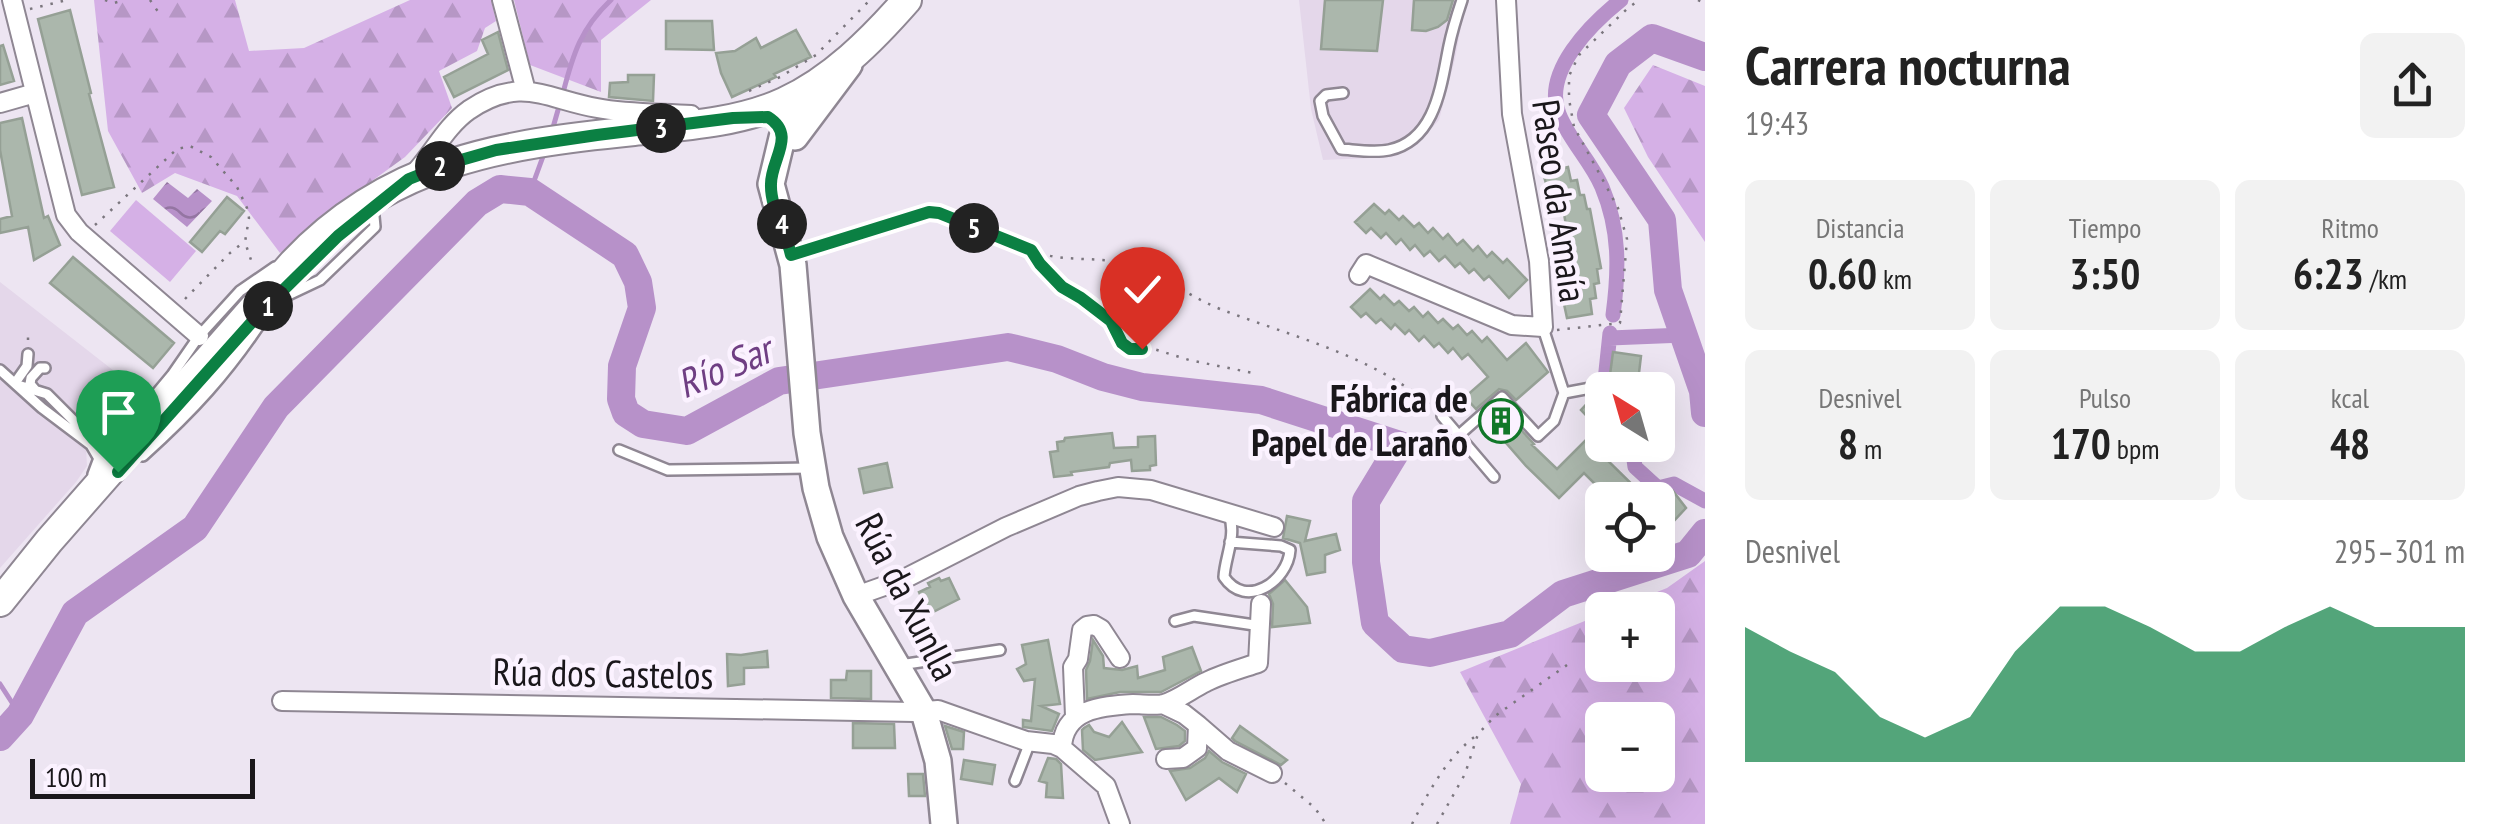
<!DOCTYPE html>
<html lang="es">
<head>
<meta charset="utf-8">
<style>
  body { margin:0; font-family:"PT Sans Narrow",sans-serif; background:#f2f2f2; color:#222; height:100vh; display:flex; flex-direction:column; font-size:38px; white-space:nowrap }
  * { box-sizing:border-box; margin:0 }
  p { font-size:32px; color:#767676 }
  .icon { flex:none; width:55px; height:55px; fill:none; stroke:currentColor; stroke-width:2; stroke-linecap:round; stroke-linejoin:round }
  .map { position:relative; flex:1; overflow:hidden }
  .panel { display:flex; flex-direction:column; background:#fff; width:800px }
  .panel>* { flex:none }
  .needle { width:65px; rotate:323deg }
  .buttons { position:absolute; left:1585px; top:372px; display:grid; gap:20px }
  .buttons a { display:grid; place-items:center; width:90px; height:90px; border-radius:15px; background:#fff; box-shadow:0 10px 40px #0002; font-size:50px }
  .scale { position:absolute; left:30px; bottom:25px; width:225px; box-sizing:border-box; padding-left:10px; border:5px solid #1a171b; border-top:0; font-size:28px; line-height:35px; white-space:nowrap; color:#1a171b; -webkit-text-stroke:8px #fbf2ff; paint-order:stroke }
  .pin { position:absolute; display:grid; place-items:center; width:85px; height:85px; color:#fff; margin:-102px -42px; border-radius:50% 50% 50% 0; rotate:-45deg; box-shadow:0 0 10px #0007 }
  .pin .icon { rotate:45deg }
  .km { position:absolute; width:50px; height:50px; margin:-25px; border-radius:50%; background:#222; color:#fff; font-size:28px; line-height:50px; text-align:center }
  .round { display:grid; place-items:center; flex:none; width:105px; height:105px; border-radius:15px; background:#f2f2f2 }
  .overview { display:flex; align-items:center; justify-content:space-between; height:170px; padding:0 40px }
  h1 { font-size:55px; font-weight:700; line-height:75px }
  .stats { display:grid; grid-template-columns:repeat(3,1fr); gap:15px; height:170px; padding:10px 40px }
  .stats div { display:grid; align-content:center; border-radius:15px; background:#f2f2f2; text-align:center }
  .stats b { font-size:42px; font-weight:700 }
  .stats small { font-size:28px; font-weight:400 }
  .stats p { font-size:28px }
  .chart { height:280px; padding:20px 40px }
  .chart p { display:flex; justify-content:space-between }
  .chart svg { width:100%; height:180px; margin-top:10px; fill:#0b8043; opacity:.7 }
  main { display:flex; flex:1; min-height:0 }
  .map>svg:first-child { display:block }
</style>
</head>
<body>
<main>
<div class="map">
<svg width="1705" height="824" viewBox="0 0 1705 824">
  <defs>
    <pattern id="forest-firs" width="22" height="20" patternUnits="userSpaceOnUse" patternTransform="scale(2.5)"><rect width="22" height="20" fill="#d5b0e6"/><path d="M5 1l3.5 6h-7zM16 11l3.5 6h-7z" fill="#b697c5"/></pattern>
    <pattern id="water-waves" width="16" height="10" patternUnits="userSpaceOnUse" patternTransform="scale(2.5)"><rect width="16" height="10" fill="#b791c9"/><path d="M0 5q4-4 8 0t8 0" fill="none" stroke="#9475a2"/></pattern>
  </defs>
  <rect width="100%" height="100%" fill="#ede5f2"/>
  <path fill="#e4d7ea" d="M 1299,0 L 1466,0 L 1455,59 L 1439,120 L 1417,145 L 1393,157 L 1323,160 L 1311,109 Z
    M 0,282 L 141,392 L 114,429 L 103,435 L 97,433 L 86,448 L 87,466 L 76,482 L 0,568 Z"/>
  <path fill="url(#forest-firs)" fill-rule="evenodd" d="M 94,0 L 235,0 L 249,51 L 304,48 L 410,0 L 491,0 L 496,21 L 485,28 L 477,51 L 439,71 L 452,108 L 405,157 L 332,210 L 280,253 L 237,196 L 175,173 L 142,193 L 108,131 Z
    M 514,0 L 651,0 L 601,40 L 601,92 L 530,65 Z
    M 1653,65 L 1705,86 L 1705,242 L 1648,157 L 1624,108 Z
    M 1705,561 L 1705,824 L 1510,824 L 1521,784 L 1460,672 L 1602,614 L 1602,665 L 1658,665 L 1658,610 L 1612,610 L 1667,588 ZM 1602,720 L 1658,720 L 1658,775 L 1602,775 Z"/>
  <path fill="#d5b0e6" d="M 136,200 L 196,251 L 170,282 L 110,231 Z"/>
  <path fill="url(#water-waves)" d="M 167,182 L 188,198 L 197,189 L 212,201 L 187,227 L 153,199 Z"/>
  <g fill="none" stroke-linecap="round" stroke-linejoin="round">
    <path stroke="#b791c9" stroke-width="5" d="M 563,93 C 573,54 581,28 611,0
      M 552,131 L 560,103
      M 530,192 L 545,151
      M 0,684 L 20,715"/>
    <path stroke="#b791c9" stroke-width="15" d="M 1613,315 C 1619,270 1620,230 1602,187 C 1591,161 1569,140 1559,114 C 1542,72 1591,24 1621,0
      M 1610,338 L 1684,335
      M 1604,390 L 1610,333
      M 1632,445 L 1635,467 L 1658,488 L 1674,484 L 1705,501"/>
    <path stroke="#b791c9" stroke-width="28" d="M 1705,57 L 1652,38 L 1618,64 L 1591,115 L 1662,220 L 1668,290 L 1703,391 L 1705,413
      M 0,737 L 20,715 L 75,613 L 195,528 L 276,407 L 477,203 L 500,189 L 530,192 L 625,255 L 638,282 L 642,308 L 622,366 L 621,399 L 626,413 L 643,424 L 687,431 L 779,381 L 1008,347 L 1057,359 L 1103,377 L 1142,387 L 1261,400 L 1400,445 L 1366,501 L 1366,562 L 1375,623 L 1403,649 L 1430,653 L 1510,634 L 1563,594 L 1688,554 L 1705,533"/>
  </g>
  <path fill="#abb7ac" stroke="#95a095" stroke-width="2.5" d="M 1325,0 L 1383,0 L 1377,51 L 1321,49 Z
    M 1414,0 L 1453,0 L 1447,20 L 1438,27 L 1426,31 L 1412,30 Z
    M 70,10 L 91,93 L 89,94 L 114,187 L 82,195 L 38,19 Z
    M 666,21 L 712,21 L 714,50 L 666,49 Z
    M 796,30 L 811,57 L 774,74 L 776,77 L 732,97 L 721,73 L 716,53 L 735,51 L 756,38 L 761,48 Z
    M 498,32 L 508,70 L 454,97 L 444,77 L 488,54 L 482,40 Z
    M 3,45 L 14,81 L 0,85 L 0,46 Z
    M 628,75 L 654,75 L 653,101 L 609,97 L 610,83 L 628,82 Z
    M 22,118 L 44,218 L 48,216 L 60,245 L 34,260 L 28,227 L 0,233 L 0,219 L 12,216 L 0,150 L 0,123 Z
    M 1568,167 L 1571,181 L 1577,180 L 1580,195 L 1584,195 L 1587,209 L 1590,209 L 1601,268 L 1597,269 L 1599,283 L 1594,284 L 1596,298 L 1590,299 L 1592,314 L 1567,318 L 1564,304 L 1571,303 L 1568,288 L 1574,287 L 1572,274 L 1575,273 L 1564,214 L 1561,215 L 1558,200 L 1555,201 L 1551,186 L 1547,187 L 1543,173 Z
    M 227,197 L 244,211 L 225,234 L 220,231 L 202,252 L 190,242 Z
    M 1374,204 L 1385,214 L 1389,210 L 1399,220 L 1403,216 L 1414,227 L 1419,223 L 1428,233 L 1433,228 L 1443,239 L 1448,234 L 1457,245 L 1463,240 L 1473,251 L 1478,246 L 1487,257 L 1492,252 L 1503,263 L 1507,259 L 1527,280 L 1509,298 L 1489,276 L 1484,280 L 1474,269 L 1469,273 L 1460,263 L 1455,267 L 1445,256 L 1439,261 L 1430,251 L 1424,256 L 1415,245 L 1410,250 L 1401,239 L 1396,244 L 1386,233 L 1381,238 L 1371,228 L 1366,233 L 1355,222 Z
    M 73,257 L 174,343 L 153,368 L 50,283 Z
    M 1370,289 L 1380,299 L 1384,295 L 1394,305 L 1399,301 L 1409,311 L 1414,307 L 1423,317 L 1428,312 L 1438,323 L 1443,319 L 1453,329 L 1458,325 L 1467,335 L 1472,331 L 1482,342 L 1487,337 L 1507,360 L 1526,343 L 1548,372 L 1516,400 L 1507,391 L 1499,389 L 1476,409 L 1465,397 L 1488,377 L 1468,354 L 1462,359 L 1453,348 L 1448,353 L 1439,343 L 1434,347 L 1424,336 L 1419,341 L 1409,330 L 1405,334 L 1395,324 L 1391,329 L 1381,319 L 1376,323 L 1366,313 L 1361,317 L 1351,307 Z
    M 1613,352 L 1641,356 L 1637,390 L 1608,390 Z
    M 1602,392 L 1602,445 L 1611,445 L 1602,455 L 1648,500 L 1611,500 L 1584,473 L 1559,498 L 1526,466 L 1487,421 L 1501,408 L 1534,444 L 1532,445 L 1557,469 L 1598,428 L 1581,410 L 1595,395 Z
    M 1112,433 L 1114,448 L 1138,447 L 1138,437 L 1155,436 L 1156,465 L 1150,466 L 1150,470 L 1132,471 L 1131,460 L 1110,463 L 1109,467 L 1071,472 L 1072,475 L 1054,477 L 1050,452 L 1058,451 L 1057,442 L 1064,441 L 1065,438 Z
    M 887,463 L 892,487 L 864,493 L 859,469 Z
    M 1673,491 L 1686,508 L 1658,538 L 1658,507 Z
    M 1287,516 L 1310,521 L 1305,541 L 1336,534 L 1340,550 L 1325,555 L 1325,572 L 1307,575 L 1300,543 L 1283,538 Z
    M 939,578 L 941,581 L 949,578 L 959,599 L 929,614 L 919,592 L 930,587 L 928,583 Z
    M 1285,580 L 1307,607 L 1310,623 L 1272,627 L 1273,604 L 1269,594 Z
    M 1048,640 L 1060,704 L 1041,706 L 1059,714 L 1052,731 L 1023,727 L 1023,720 L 1031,721 L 1035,679 L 1024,681 L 1017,669 L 1026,664 L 1022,645 Z
    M 1093,640 L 1103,656 L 1104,668 L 1122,670 L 1137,666 L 1138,678 L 1165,670 L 1163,657 L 1192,647 L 1201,671 L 1161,692 L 1120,692 L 1087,699 L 1086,670 L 1090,661 Z
    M 767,651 L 768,667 L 744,668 L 744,684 L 728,686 L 727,654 L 741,655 Z
    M 847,671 L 871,671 L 871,699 L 831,698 L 831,680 L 846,680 Z
    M 1144,717 L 1161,717 L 1177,725 L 1185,731 L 1185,741 L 1179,746 L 1156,749 Z
    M 1122,722 L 1142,752 L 1095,760 L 1083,750 L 1082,730 L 1084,728 L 1089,725 L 1094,732 L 1109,737 Z
    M 853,723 L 894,724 L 895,748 L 853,748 Z
    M 945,726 L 964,732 L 963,749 L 952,749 Z
    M 1240,726 L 1287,760 L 1281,765 L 1235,741 L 1232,738 Z
    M 1209,751 L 1222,762 L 1246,774 L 1237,792 L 1219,778 L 1186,800 L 1170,771 L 1190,768 L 1205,758 Z
    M 1048,758 L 1056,759 L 1061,764 L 1063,798 L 1046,797 L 1047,783 L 1039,781 Z
    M 964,760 L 995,765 L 992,784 L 961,779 Z
    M 908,774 L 923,774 L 925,796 L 909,796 Z"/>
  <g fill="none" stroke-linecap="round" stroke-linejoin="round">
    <g stroke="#8f8793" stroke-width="14">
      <path id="lane" d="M 1343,93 L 1326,95 L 1320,101 L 1323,116 L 1341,149 C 1356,150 1374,153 1389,150 C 1436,140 1441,85 1449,46 C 1452,31 1457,15 1462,0
        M 282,298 L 320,280 L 375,227 L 373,206
        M 1543,328 L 1564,393 L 1596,387
        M 0,370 L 42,408 L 91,445 L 98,457
        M 15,383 L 27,366 L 28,354
        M 21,386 L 47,394 L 77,424 L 97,439 L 110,445
        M 35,390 L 30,384 L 31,378 L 40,368 L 45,368
        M 1442,416 L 1494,477
        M 1459,435 L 1502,397 L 1538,436 L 1554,421 L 1564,393
        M 619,450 L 668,470 L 809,468
        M 143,456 C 193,411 227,374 264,318
        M 93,474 L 102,450 L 116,440 L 142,411 L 172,375 L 199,336 L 240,291 L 275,267
        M 1229,515 C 1237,535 1225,557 1224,577 C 1246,610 1288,581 1290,550 L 1281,546 L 1230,542
        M 1175,621 L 1194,616 L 1261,626
        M 900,665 L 1000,650
        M 1015,781 L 1030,742"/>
    </g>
    <g stroke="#8f8793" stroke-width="22">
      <path id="street" d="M 12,0 L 66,215 L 79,232 L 199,336
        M 502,0 L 526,91
        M 0,103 L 35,93
        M 413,175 C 433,154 445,127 469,110 C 521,75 546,99 597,108 C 628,114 659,113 691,115
        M 1359,275 L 1366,264 L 1512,325 L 1543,327 L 1539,261 L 1512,114 L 1506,0
        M 856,596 L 904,579 L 1006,527 L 1079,496 L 1098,491 L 1118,487 L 1151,490 L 1274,527
        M 282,701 L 914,712 L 938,710 L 1026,741 L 1053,744 L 1062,748 L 1106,786 L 1120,824
        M 1163,704 L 1184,714 L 1198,725 L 1197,748 L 1183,758 L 1166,759
        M 1075,716 L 1073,667 L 1078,659 L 1082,630 L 1087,626 L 1094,625 L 1101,629 L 1120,658
        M 1198,725 L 1228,751 L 1272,773
        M 1062,748 C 1063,709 1101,706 1133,704 C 1142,704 1155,706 1164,704 C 1178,700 1193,688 1206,682 C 1222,674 1240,669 1258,663 L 1261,604"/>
    </g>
    <g stroke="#8f8793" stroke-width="30">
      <path id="secondary" d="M 797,105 L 782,138 L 771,184 L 793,265 L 807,433 L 816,488 L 830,537 L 856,596 L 924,712 L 938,761 L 944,824
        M 795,137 L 849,65"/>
    </g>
    <g stroke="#8f8793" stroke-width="32">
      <path id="primary" d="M 0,602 L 49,541 L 293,263 C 388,162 502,144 634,131 C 684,126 738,123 784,102 C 832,80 872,40 907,0"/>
    </g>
    <path stroke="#7b767e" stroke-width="2.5" stroke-dasharray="2.5 8" stroke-linecap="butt" d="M 105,0 L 114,3 L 124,0
      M 150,0 L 161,16
      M 1698,0 L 1705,3
      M 30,9 L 67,0
      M 749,91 L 780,77 L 816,55 L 870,0
      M 95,225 L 177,149 L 190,146 L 211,157 L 237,187 L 247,208 L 249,218 L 245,242 L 253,266
      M 812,249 L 929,212 L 939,213 C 972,229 1010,246 1046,255 C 1071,261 1098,257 1123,263 C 1159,272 1186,295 1220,309 C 1293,337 1375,356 1435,409
      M 1032,251 L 1040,264 L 1061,287 L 1081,298 L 1111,321 L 1122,343 L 1130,349 L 1154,349 L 1189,360 L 1253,373
      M 185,299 L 230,253 L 244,242
      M 1557,330 L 1620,323 L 1627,239 L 1618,208 L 1574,127 L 1569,99 L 1569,76 L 1579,55 L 1628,8 L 1639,0
      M 28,340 L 28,332
      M 1285,783 L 1315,808 L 1326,824
      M 1412,824 C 1429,791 1447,757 1477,735
      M 1437,824 L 1465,774 L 1478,734 L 1495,716 L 1567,665"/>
    <use href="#lane" stroke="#fff" stroke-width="9"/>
    <use href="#street" stroke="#fff" stroke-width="18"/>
    <use href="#secondary" stroke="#fff" stroke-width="25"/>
    <use href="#primary" stroke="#fff" stroke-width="28"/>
  </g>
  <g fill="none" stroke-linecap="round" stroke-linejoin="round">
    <g stroke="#fff" stroke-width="20">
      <path id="route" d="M 118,472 L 260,313 L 338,236 L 409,179 L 447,164 L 496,150 L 597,135 L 733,118 L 768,117 C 797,135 771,159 771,184 C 770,207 786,232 791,255 L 929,212 L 939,213 L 1031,250 L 1040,264 L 1062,287 L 1081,298 L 1111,321 L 1122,343 L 1130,349 L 1142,349"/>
    </g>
    <use href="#route" stroke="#0b8043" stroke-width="12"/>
  </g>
  <defs>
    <g id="building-ring" transform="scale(2.25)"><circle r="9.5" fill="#fbf2ff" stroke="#117729" stroke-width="1.5"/><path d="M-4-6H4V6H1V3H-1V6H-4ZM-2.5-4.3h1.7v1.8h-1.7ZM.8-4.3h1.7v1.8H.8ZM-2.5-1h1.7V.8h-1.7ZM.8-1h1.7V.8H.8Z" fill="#117729"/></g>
  </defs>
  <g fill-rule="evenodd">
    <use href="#building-ring" x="1501" y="421"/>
  </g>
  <g text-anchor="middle" stroke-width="9" stroke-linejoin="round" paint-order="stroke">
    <g font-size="38" fill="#1a171b" stroke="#fbf2ff">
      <text transform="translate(1559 201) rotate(82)" y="13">Paseo da Amaía</text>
      <text transform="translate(907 597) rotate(63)" y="13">Rúa da Xunlla</text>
      <text transform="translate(603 674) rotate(1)" y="13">Rúa dos Castelos</text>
    </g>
    <g font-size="38" font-weight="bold" fill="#1a171b" stroke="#fbf2ff" text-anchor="end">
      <text x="1468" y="412">Fábrica de<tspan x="1468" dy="44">Papel de Laraño</tspan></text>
    </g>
    <g font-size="40" font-style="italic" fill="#6f3e83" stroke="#fbf2ff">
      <text transform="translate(724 367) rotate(-23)" y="14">Río Sar</text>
    </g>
  </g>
</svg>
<div class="buttons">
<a><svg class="needle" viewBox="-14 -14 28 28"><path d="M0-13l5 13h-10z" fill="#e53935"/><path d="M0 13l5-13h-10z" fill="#767676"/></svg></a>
<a><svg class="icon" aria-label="locate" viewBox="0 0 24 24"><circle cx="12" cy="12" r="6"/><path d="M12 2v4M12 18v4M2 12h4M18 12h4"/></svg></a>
<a>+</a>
<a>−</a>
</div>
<div class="scale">100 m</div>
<div class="pin" style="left:118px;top:472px;background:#1e9e55"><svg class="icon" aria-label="arrive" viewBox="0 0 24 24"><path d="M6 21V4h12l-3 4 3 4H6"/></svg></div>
<div class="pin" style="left:1142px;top:349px;background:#d93025"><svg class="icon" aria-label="check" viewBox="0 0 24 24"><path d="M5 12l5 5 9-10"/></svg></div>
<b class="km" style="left:268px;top:306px">1</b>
<b class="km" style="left:440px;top:166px">2</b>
<b class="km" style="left:661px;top:128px">3</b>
<b class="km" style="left:782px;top:224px">4</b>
<b class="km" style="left:974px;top:228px">5</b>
</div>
<section class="panel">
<div class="overview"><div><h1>Carrera nocturna</h1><p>19:43</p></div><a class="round"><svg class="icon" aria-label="share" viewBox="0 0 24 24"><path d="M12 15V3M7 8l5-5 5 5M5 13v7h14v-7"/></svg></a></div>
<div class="stats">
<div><p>Distancia</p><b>0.60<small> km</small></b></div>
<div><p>Tiempo</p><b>3:50</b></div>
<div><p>Ritmo</p><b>6:23<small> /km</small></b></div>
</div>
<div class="stats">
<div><p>Desnivel</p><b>8<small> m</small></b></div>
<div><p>Pulso</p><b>170<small> bpm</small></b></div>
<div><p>kcal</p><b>48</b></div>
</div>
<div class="chart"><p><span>Desnivel</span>295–301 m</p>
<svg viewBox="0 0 160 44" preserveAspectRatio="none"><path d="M0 44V11L10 17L20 22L30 33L40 38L50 33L60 17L70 6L80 6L90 11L100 17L110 17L120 11L130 6L140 11L150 11L160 11V44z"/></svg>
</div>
</section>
</main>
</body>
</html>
